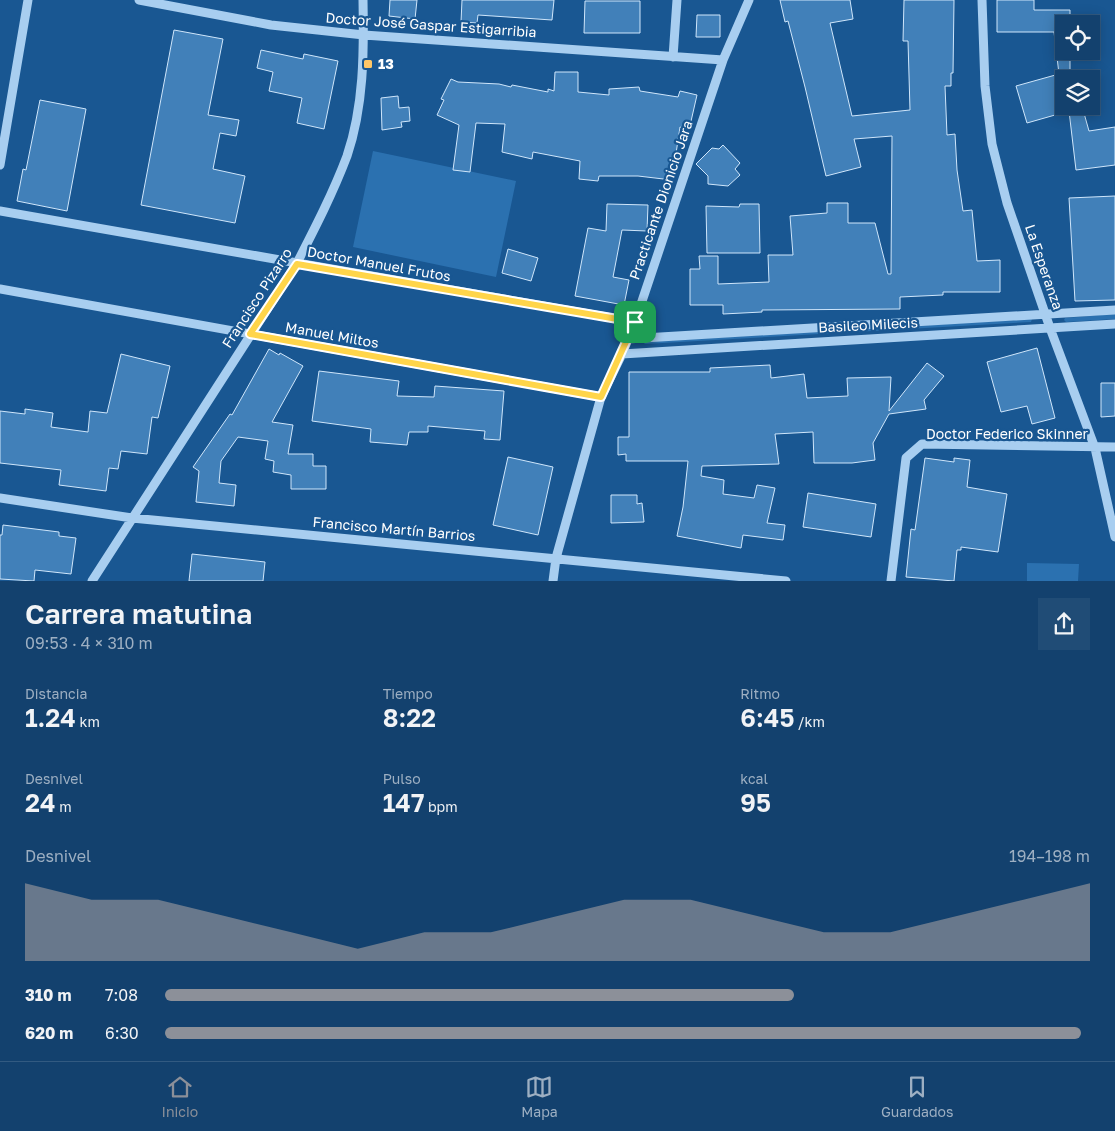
<!DOCTYPE html>
<html lang="es">
<head>
<meta charset="utf-8">
<style>
  body { margin:0; font-family:"Golos Text",sans-serif; background:#204c76; color:#f1f3f6; height:100vh; display:flex; flex-direction:column; font-size:19px; white-space:nowrap }
  * { box-sizing:border-box; margin:0 }
  p { font-size:16px; color:#9dafc2 }
  .icon { flex:none; width:28px; height:28px; fill:none; stroke:currentColor; stroke-width:2; stroke-linecap:round; stroke-linejoin:round }
  .map { position:relative; height:581px; overflow:hidden }
  .panel { display:flex; flex-direction:column; background:#13416e; flex:1 }
  .panel>* { flex:none }
  .controls { position:absolute; left:1055px; top:15px; display:grid; gap:10px }
  .controls a { display:grid; place-items:center; width:45px; height:45px; border-radius:0px; background:#13416e; box-shadow:0 2px 12px #0003,0 0 0 1px #325a81; font-size:25px }
  .pin { position:absolute; display:grid; place-items:center; width:42px; height:42px; color:#fff; margin:-21px; border-radius:10px; box-shadow:0 2px 8px #0006 }
  .round { display:grid; place-items:center; flex:none; width:52px; height:52px; border-radius:0px; background:#204c76 }
  .overview { display:flex; align-items:center; justify-content:space-between; height:85px; padding:0 25px }
  h1 { font-size:28px; font-weight:600; line-height:38px }
  .metrics { display:grid; grid-template-columns:repeat(3,1fr); gap:8px; height:85px; padding:5px 25px }
  .metrics div { display:grid; align-content:center }
  .metrics b { font-size:25px; font-weight:600 }
  .metrics small { font-size:14px; font-weight:400 }
  .metrics p { font-size:14px }
  .chart { height:140px; padding:10px 25px }
  .chart p { display:flex; justify-content:space-between }
  .chart svg { width:100%; height:90px; margin-top:5px; fill:#8c9099; opacity:.7 }
  ul { padding:0 25px; list-style:none; font-size:16px }
  li { display:grid; grid-template-columns:80px 60px 1fr; align-items:center; height:38px }
  li i { height:12px; border-radius:6px; background:#8c9099 }
  .dock { display:flex; justify-content:space-around; align-items:center; height:70px; border-top:1px solid #325a81; background:#13416e; font-size:14px; color:#9dafc2 }
  .dock a { display:grid; justify-items:center; gap:2px }
  .dock .active { color:#8c9099 }
  .map>svg:first-child { display:block }
</style>
</head>
<body>
<div class="map">
<svg width="1115" height="581" viewBox="0 0 1115 581">
  <rect width="100%" height="100%" fill="#195792"/>
  <path fill="#2b71b0" d="M 373,151 L 516,181 L 496,277 L 353,247 Z
    M 1115,314 L 1115,319 L 1066,322 L 1064,320 L 1065,318 Z
    M 1032,319 L 1031,322 L 645,344 L 643,342 Z
    M 1027,563 L 1079,564 L 1078,581 L 1027,581 Z"/>
  <path fill="#4180b9" stroke="#cfe6fb" d="M 390,0 L 417,0 L 415,19 L 389,16 Z
    M 462,0 L 554,0 L 552,20 L 478,15 L 477,23 L 461,22 Z
    M 780,0 L 850,0 L 853,19 L 830,23 L 852,116 L 910,110 L 908,41 L 903,41 L 904,0 L 954,0 L 953,73 L 951,73 L 951,86 L 945,86 L 947,135 L 955,134 L 957,170 L 963,211 L 972,210 L 977,261 L 1000,260 L 1000,292 L 943,292 L 943,295 L 900,297 L 900,309 L 762,310 L 762,312 L 723,314 L 723,305 L 690,305 L 690,269 L 700,269 L 699,256 L 718,256 L 718,284 L 769,282 L 768,255 L 793,255 L 790,216 L 827,213 L 827,203 L 848,203 L 848,223 L 875,223 L 888,274 L 891,274 L 892,136 L 854,139 L 861,167 L 826,176 L 805,87 L 788,21 L 785,22 Z
    M 997,0 L 1034,0 L 1034,10 L 1070,10 L 1070,24 L 1064,24 L 1064,51 L 1070,51 L 1070,70 L 1072,70 L 1074,79 L 1064,79 L 1064,106 L 1082,106 L 1089,131 L 1115,127 L 1115,165 L 1076,170 L 1069,111 L 1027,123 L 1016,86 L 1059,74 L 1054,32 L 997,32 Z
    M 585,1 L 640,1 L 640,33 L 584,33 Z
    M 697,15 L 720,15 L 720,37 L 696,37 Z
    M 174,30 L 223,39 L 208,115 L 239,120 L 236,136 L 220,133 L 213,169 L 245,176 L 235,223 L 141,205 Z
    M 261,50 L 303,59 L 304,54 L 338,61 L 324,129 L 297,123 L 302,98 L 269,91 L 273,72 L 257,68 Z
    M 555,72 L 578,72 L 578,92 L 609,95 L 609,89 L 639,87 L 640,91 L 678,97 L 680,91 L 697,95 L 689,130 L 680,127 L 672,180 L 638,176 L 599,176 L 598,181 L 579,179 L 580,161 L 533,152 L 532,159 L 502,152 L 505,124 L 476,123 L 470,172 L 453,170 L 459,125 L 437,115 L 444,100 L 441,99 L 451,79 L 458,82 L 499,84 L 511,87 L 512,85 L 548,92 L 548,89 L 554,91 Z
    M 398,96 L 399,108 L 409,107 L 410,121 L 401,122 L 402,127 L 382,130 L 381,98 Z
    M 40,100 L 86,109 L 67,211 L 17,201 L 23,169 L 26,170 Z
    M 723,145 L 740,163 L 735,169 L 740,175 L 728,186 L 708,184 L 708,176 L 696,164 L 712,148 L 719,149 Z
    M 1115,196 L 1115,300 L 1075,301 L 1069,198 Z
    M 607,204 L 648,205 L 647,231 L 622,230 L 613,277 L 629,280 L 624,305 L 575,296 L 588,228 L 606,231 Z
    M 740,204 L 759,204 L 760,253 L 707,253 L 706,206 L 739,207 Z
    M 508,249 L 538,258 L 531,281 L 502,273 Z
    M 1037,348 L 1055,418 L 1032,424 L 1027,406 L 1001,412 L 987,362 Z
    M 269,349 L 279,355 L 280,353 L 303,366 L 272,422 L 293,425 L 288,454 L 313,454 L 313,466 L 326,466 L 326,489 L 291,489 L 291,475 L 273,472 L 274,461 L 265,459 L 268,441 L 238,437 L 221,461 L 219,483 L 236,485 L 234,506 L 196,502 L 199,471 L 193,467 L 230,414 L 232,415 Z
    M 121,354 L 170,366 L 158,418 L 152,417 L 147,454 L 121,451 L 118,469 L 109,468 L 106,491 L 59,485 L 61,470 L 0,463 L 0,411 L 25,414 L 25,409 L 53,413 L 51,427 L 88,432 L 90,411 L 107,413 Z
    M 927,363 L 944,376 L 924,400 L 926,409 L 889,414 L 873,443 L 875,460 L 852,463 L 814,463 L 813,432 L 775,434 L 779,464 L 702,466 L 701,476 L 724,480 L 723,494 L 754,498 L 757,485 L 775,488 L 767,523 L 785,525 L 783,540 L 743,535 L 741,548 L 677,536 L 683,507 L 688,461 L 626,461 L 626,454 L 618,455 L 618,437 L 629,437 L 629,372 L 710,372 L 710,368 L 770,365 L 771,378 L 804,374 L 807,398 L 848,396 L 847,378 L 891,377 L 889,411 Z
    M 319,371 L 399,381 L 397,396 L 434,397 L 435,386 L 504,391 L 500,440 L 484,439 L 485,431 L 428,426 L 428,432 L 409,432 L 407,445 L 370,442 L 371,429 L 312,421 Z
    M 1101,383 L 1115,383 L 1115,416 L 1101,417 Z
    M 508,457 L 553,467 L 538,535 L 493,525 Z
    M 925,458 L 954,462 L 954,458 L 970,460 L 967,487 L 1007,494 L 998,552 L 961,547 L 961,550 L 957,550 L 954,581 L 906,577 L 911,529 L 915,530 Z
    M 808,493 L 876,504 L 871,537 L 803,527 Z
    M 611,495 L 637,495 L 637,504 L 642,503 L 644,522 L 611,523 Z
    M 3,525 L 59,532 L 59,536 L 76,538 L 71,574 L 35,570 L 34,581 L 0,579 L 0,535 L 2,535 Z
    M 192,554 L 265,562 L 263,581 L 189,581 Z"/>
  <g fill="none" stroke-linecap="round" stroke-linejoin="round">
    <path stroke="#a8cef0" stroke-width="9" d="M 139,0 L 271,25 L 364,35 L 723,60
      M 982,0 L 985,86 L 992,144 L 1007,203 L 1050,328 L 1095,448 L 1115,537
      M 673,57 L 677,0
      M 0,165 L 28,0
      M 0,211 L 635,322
      M 0,289 L 601,397
      M 627,339 L 1115,310
      M 622,354 L 1115,324
      M 0,498 L 132,518 L 786,581
      M 92,581 L 297,263 C 315,228 333,193 347,156 C 364,106 364,52 363,0
      M 553,581 L 556,558 L 601,397 L 622,354 L 635,322 L 723,60 L 749,0
      M 891,581 L 906,458 L 922,444 L 1115,447"/>
  </g>
  <g fill="none" stroke-linecap="round" stroke-linejoin="round">
    <g stroke="#fff" stroke-width="10">
      <path id="route" d="M 297,264 L 635,322 L 601,397 L 250,334 Z"/>
    </g>
    <use href="#route" stroke="#ffd54a" stroke-width="6"/>
  </g>
  <rect fill="#ffc767" stroke="#195792" stroke-width="2" x="363" y="59" width="10" height="10" rx="2.5"/>
  <g text-anchor="middle" stroke-width="4.5" stroke-linejoin="round" paint-order="stroke">
    <g font-size="14" fill="#fff" stroke="#195792">
      <text transform="translate(431 25) rotate(4)" y="5">Doctor José Gaspar Estigarribia</text>
      <text transform="translate(661 200) rotate(-71)" y="5">Practicante Dionicio Jara</text>
      <text transform="translate(379 264) rotate(10)" y="5">Doctor Manuel Frutos</text>
      <text transform="translate(1044 267) rotate(71)" y="5">La Esperanza</text>
      <text transform="translate(257 298) rotate(-57)" y="5">Francisco Pizarro</text>
      <text transform="translate(868 325) rotate(-3)" y="5">Basileo Milecis</text>
      <text transform="translate(332 335) rotate(10)" y="5">Manuel Miltos</text>
      <text x="1007" y="439">Doctor Federico Skinner</text>
      <text transform="translate(394 529) rotate(5)" y="5">Francisco Martín Barrios</text>
    </g>
    <g font-size="14" font-weight="bold" fill="#fff" stroke="#195792" text-anchor="start">
      <text x="378" y="69">13</text>
    </g>
  </g>
</svg>
<div class="controls">
<a><svg class="icon" aria-label="locate" viewBox="0 0 24 24"><circle cx="12" cy="12" r="6"/><path d="M12 2v4M12 18v4M2 12h4M18 12h4"/></svg></a>
<a><svg class="icon" aria-label="layers" viewBox="0 0 24 24"><path d="M12 4l9 5-9 5-9-5zM3 14l9 5 9-5"/></svg></a>
</div>
<div class="pin" style="left:635px;top:322px;background:#1e9e55"><svg class="icon" aria-label="arrive" viewBox="0 0 24 24"><path d="M6 21V4h12l-3 4 3 4H6"/></svg></div>
</div>
<section class="panel">
<div class="overview"><div><h1>Carrera matutina</h1><p>09:53 · 4 × 310 m</p></div><a class="round"><svg class="icon" aria-label="share" viewBox="0 0 24 24"><path d="M12 15V3M7 8l5-5 5 5M5 13v7h14v-7"/></svg></a></div>
<div class="metrics">
<div><p>Distancia</p><b>1.24<small> km</small></b></div>
<div><p>Tiempo</p><b>8:22</b></div>
<div><p>Ritmo</p><b>6:45<small> /km</small></b></div>
</div>
<div class="metrics">
<div><p>Desnivel</p><b>24<small> m</small></b></div>
<div><p>Pulso</p><b>147<small> bpm</small></b></div>
<div><p>kcal</p><b>95</b></div>
</div>
<div class="chart"><p><span>Desnivel</span>194–198 m</p>
<svg viewBox="0 0 160 44" preserveAspectRatio="none"><path d="M0 44V6L10 14L20 14L30 22L40 30L50 38L60 30L70 30L80 22L90 14L100 14L110 22L120 30L130 30L140 22L150 14L160 6V44z"/></svg>
</div>
<ul>
<li><b>310 m</b>7:08<i style="width:68%"></i></li>
<li><b>620 m</b>6:30<i style="width:99%"></i></li>
</ul>
</section>
<nav class="dock">
<a class="active"><svg class="icon" aria-label="home" viewBox="0 0 24 24"><path d="M3 11l9-7 9 7M6 9v11h12V9"/></svg>Inicio</a>
<a><svg class="icon" aria-label="map" viewBox="0 0 24 24"><path d="M3 6l6-2 6 2 6-2v14l-6 2-6-2-6 2zM9 4v14M15 6v14"/></svg>Mapa</a>
<a><svg class="icon" aria-label="saved" viewBox="0 0 24 24"><path d="M7 4h10v16l-5-4-5 4z"/></svg>Guardados</a>
</nav>
</body>
</html>
